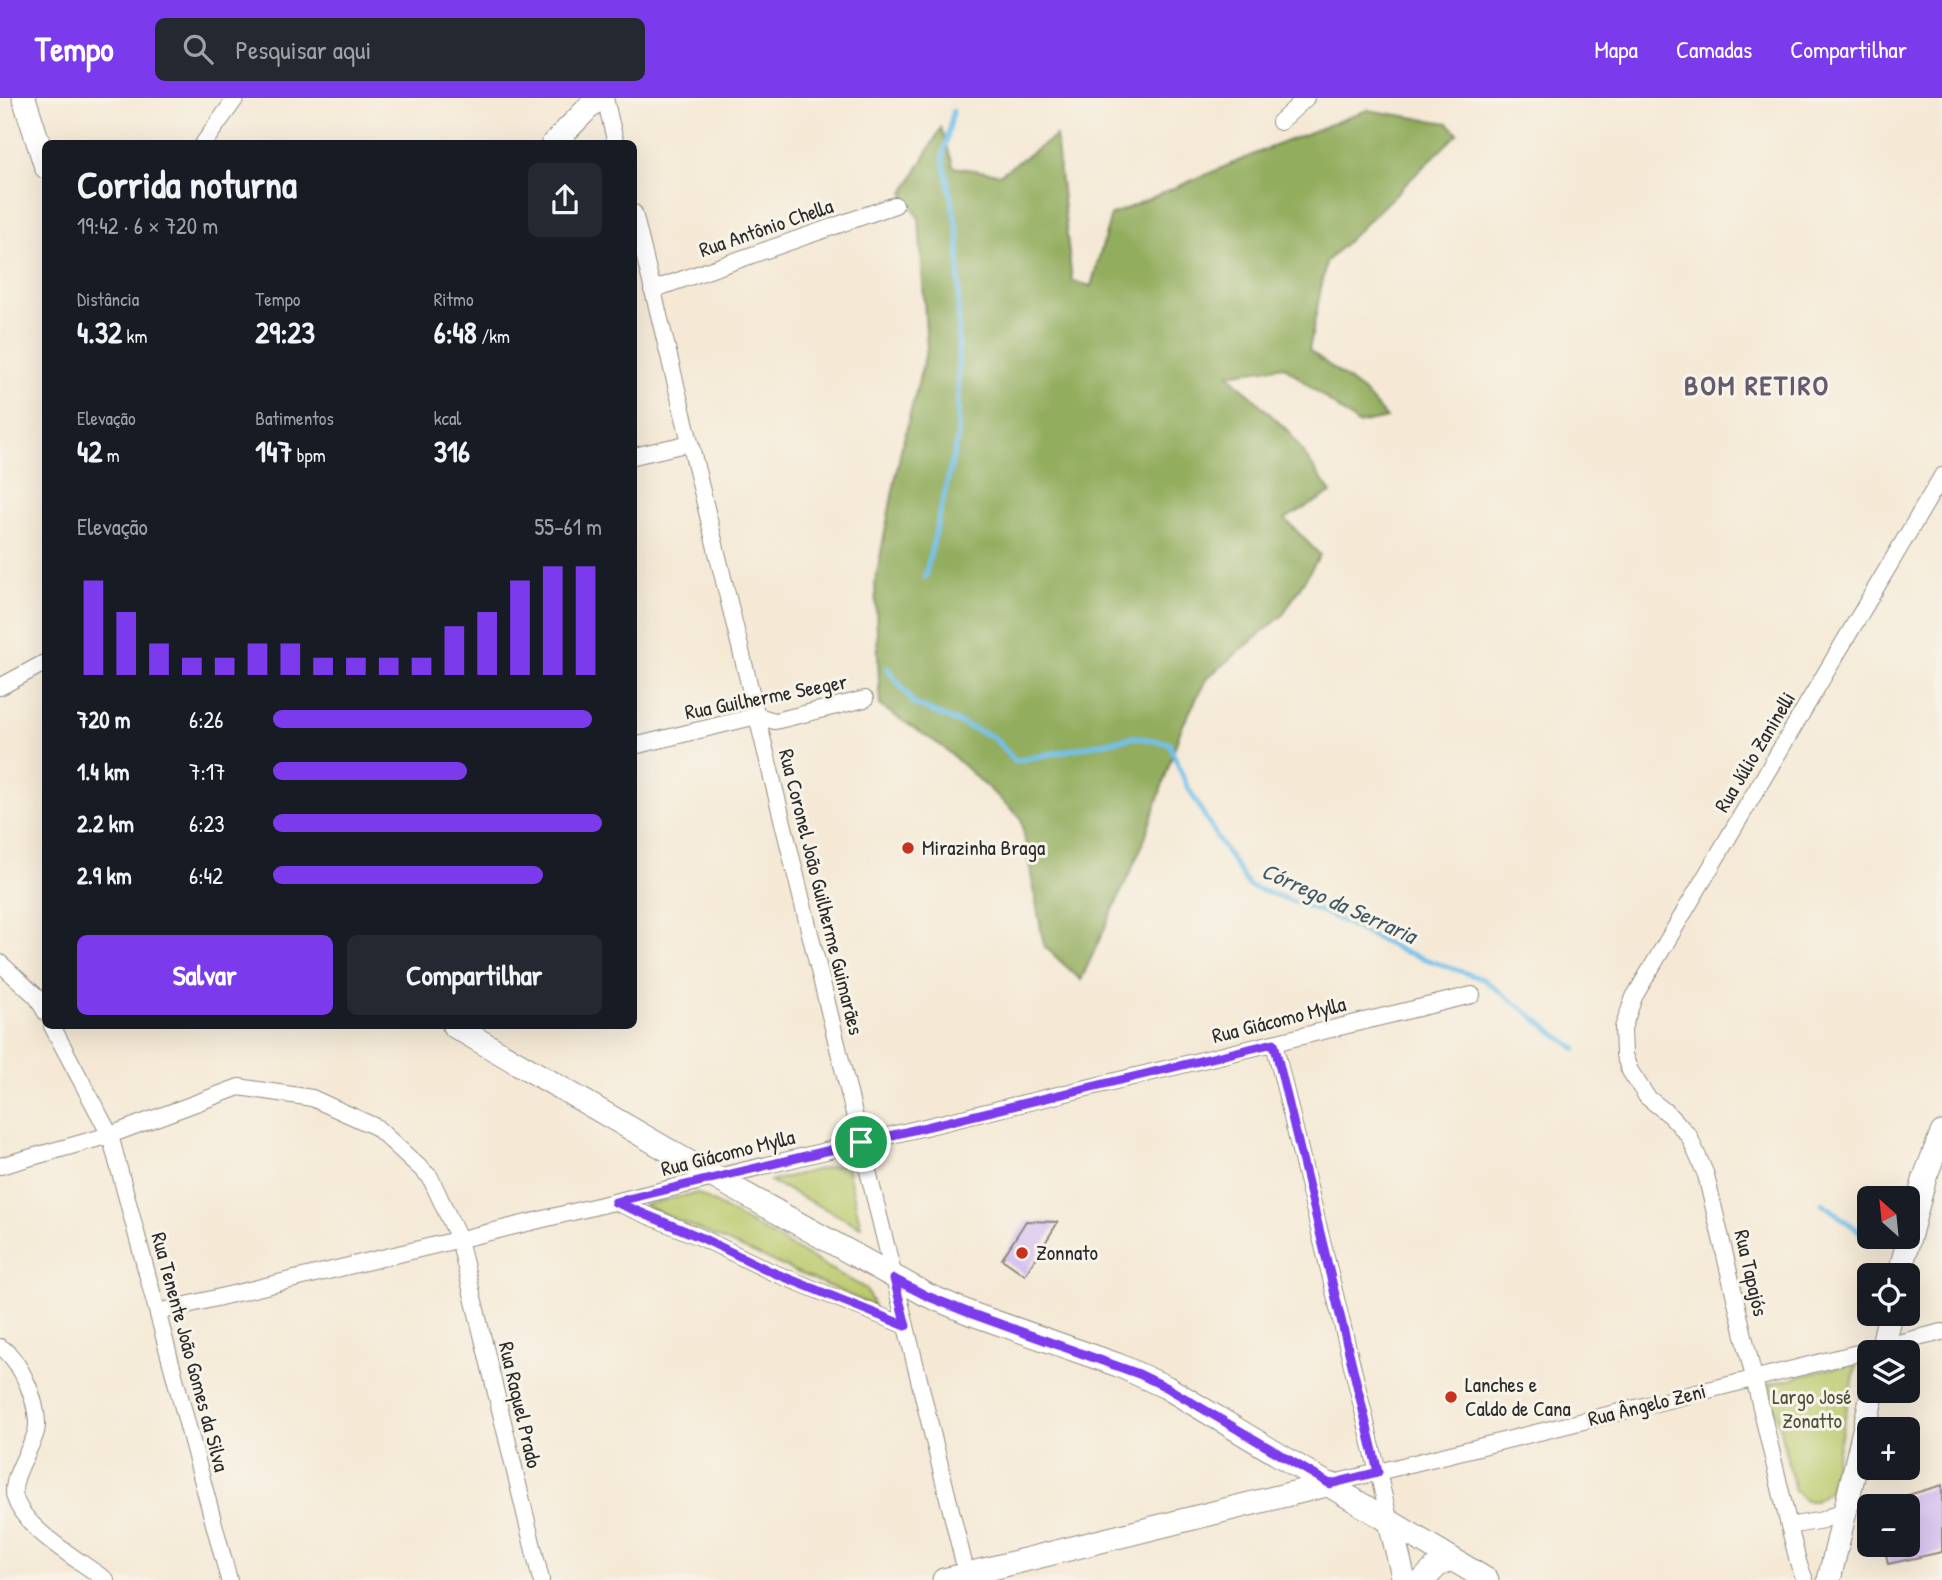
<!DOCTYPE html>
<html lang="pt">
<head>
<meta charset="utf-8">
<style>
  body { margin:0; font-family:"Patrick Hand",sans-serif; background:#242831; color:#f1f3f6; height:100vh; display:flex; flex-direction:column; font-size:26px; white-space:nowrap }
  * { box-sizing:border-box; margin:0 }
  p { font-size:23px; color:#9ea1a6 }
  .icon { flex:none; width:38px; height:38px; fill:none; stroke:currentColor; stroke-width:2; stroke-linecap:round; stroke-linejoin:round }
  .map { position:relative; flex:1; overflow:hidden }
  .side { position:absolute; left:42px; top:42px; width:595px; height:889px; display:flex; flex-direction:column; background:#171b24; border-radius:10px; box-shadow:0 7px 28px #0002 }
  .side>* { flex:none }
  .needle { width:46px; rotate:333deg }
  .fabs { position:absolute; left:1857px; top:1088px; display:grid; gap:14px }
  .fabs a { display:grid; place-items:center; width:63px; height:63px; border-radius:10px; background:#171b24; box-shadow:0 7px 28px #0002; font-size:35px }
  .pin { position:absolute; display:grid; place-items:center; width:60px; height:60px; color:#fff; margin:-30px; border:4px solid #fff; border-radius:50%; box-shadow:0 2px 7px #0007 }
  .round { display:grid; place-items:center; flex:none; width:74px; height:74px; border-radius:10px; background:#242831 }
  .overview { display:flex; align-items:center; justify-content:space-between; height:119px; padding:0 35px }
  h1 { font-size:38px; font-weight:700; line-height:52px }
  .stats { display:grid; grid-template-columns:repeat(3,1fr); gap:10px; height:119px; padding:7px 35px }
  .stats div { display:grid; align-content:center }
  .stats b { font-size:30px; font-weight:700 }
  .stats small { font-size:19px; font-weight:400 }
  .stats p { font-size:19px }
  .chart { height:196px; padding:14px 35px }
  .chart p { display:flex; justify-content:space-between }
  .chart svg { width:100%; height:126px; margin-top:7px; stroke:#7c3aed; stroke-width:6 }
  .action { display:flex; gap:14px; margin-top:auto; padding:14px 35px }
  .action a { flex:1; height:80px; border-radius:10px; background:#7c3aed; color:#fff; font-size:28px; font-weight:700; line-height:80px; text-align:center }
  .action a+a { background:#242831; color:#f1f3f6 }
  ul { padding:0 35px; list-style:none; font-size:23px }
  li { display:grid; grid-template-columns:112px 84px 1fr; align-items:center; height:52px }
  li i { height:18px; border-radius:9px; background:#7c3aed }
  header { display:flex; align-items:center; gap:42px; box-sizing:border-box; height:98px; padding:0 35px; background:#7c3aed; color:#fff }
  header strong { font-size:33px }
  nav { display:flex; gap:38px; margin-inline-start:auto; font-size:24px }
  .search { width:490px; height:63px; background:#242831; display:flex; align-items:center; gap:18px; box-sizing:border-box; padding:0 24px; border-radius:10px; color:#9ea1a6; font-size:26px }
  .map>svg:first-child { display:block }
</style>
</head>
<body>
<header>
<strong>Tempo</strong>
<div class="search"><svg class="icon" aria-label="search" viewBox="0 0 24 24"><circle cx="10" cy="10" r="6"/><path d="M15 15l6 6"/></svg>Pesquisar aqui</div>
<nav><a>Mapa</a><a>Camadas</a><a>Compartilhar</a></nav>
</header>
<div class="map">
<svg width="1942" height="1482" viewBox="0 0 1942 1482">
  <rect width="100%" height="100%" fill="#f7f3e8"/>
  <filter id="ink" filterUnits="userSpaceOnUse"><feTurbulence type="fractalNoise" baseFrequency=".0143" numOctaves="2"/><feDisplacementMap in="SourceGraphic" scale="14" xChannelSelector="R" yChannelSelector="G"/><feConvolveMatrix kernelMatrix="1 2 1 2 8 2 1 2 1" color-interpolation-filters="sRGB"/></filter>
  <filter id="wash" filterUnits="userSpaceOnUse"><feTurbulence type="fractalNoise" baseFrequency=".00686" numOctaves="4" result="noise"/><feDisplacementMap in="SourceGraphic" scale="28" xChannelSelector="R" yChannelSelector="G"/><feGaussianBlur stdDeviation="1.57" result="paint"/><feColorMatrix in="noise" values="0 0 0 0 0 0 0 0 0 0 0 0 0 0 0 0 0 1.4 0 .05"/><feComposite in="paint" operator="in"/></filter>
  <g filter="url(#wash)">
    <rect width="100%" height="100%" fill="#f5e9d5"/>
    <path fill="#bac96b" stroke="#727a4b" stroke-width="2" d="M 846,1065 L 861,1129 L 770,1083 Z
      M 697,1095 L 866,1191 L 874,1208 L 643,1107 Z
      M 1857,1264 L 1829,1393 L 1814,1403 L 1805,1403 L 1795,1392 L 1769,1286 Z"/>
    <path fill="#93ad5f" stroke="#5f6c45" stroke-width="2" d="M 1367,12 L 1448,25 L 1458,35 L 1326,164 L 1309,252 L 1364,294 L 1387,320 L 1358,326 L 1284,268 L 1228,276 L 1289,334 L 1331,395 L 1285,421 L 1320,457 L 1282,518 L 1207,580 L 1181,631 L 1143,746 L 1081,882 L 1044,848 L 1021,720 L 943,649 L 880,608 L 875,485 L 901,352 L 927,250 L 919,121 L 904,95 L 941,30 L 954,69 L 1000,76 L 1056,38 L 1072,183 L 1091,188 L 1111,117 L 1264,52 Z"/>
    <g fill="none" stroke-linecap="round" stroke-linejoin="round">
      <path stroke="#71c1ec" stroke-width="5" d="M 925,479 L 958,338 L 959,140 L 943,59 L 953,13
        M 887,570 L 914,606 L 993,639 L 1015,663 L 1134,639 L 1169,645 L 1186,686 L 1218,741 L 1249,788 L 1325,815 L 1402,853 L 1483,881 L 1576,951
        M 1822,1105 L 1864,1137"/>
    </g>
    <g id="blocks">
      <path fill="#cfb3f4" d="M 1026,1123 L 1058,1124 L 1025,1177 L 1002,1161 Z
        M 1942,1387 L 1942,1454 L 1888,1466 L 1884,1447 L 1908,1447 L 1908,1397 Z"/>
    </g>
  </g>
  <g filter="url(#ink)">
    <use href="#blocks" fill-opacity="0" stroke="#908a80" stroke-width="2"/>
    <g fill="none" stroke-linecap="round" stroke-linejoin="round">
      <g stroke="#908a80" stroke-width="18">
        <path id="street" d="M 605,0 L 616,46
          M 1280,24 L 1306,0
          M 203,46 L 236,0
          M 634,115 L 968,1482
          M 652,192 L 895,107
          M 634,358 L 690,345
          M 0,589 L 46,564
          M 634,648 L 757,618 L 775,623 L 865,601
          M 0,865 L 37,899 L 46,915
          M 52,928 L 110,1037 L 229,1482
          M 1274,945 L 1390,1424
          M 0,1068 L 110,1037 L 239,989 L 312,1000 L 376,1029 L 430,1079 L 459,1141 L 541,1482
          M 615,1104 L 700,1139 L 772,1174 L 906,1228
          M 158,1214 L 1472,897
          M 0,1249 C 20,1259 42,1312 36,1334 C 31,1352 9,1381 15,1400 C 25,1432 79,1462 106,1482
          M 1330,1386 L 1942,1234
          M 1789,1428 L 1823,1422 L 1846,1411
          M 1805,1482 L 1799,1467 L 1789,1428 L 1706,1077 L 1689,1038 L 1671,1018 L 1647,999 L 1630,973 L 1624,957 L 1623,930 L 1634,899 L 1942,378"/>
      </g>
      <g stroke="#908a80" stroke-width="25">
        <path id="secondary" d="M 24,0 L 46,69
          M 553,46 L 598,0
          M 454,928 L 716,1080 L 927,1197 L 972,1216 L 1118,1267 L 1166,1289 L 1487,1482
          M 1899,1178 L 1925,1079 L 1942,1035
          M 1881,1255 L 1890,1216
          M 1390,1424 L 1404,1482
          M 944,1482 L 1330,1386
          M 1423,1482 L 1437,1468 L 1450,1461
          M 1829,1482 L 1873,1293"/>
      </g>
      <use href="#street" stroke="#fff" stroke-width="16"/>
      <use href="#secondary" stroke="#fff" stroke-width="23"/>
    </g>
  </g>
  <g fill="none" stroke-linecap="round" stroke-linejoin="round" filter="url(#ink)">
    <g stroke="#fff" stroke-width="14">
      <path id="route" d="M 1274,945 L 1378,1374 L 1330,1386 L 1166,1289 L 1139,1276 L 972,1216 L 927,1198 L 894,1181 L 906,1228 L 772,1174 L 700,1139 L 615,1104 Z"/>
    </g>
    <use href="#route" stroke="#7c3aed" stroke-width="9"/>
  </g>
  <g fill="#c8321e" stroke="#f7f3e8" stroke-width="2.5">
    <circle cx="908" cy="750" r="7"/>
    <circle cx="1022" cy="1155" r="7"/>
    <circle cx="1451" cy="1299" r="7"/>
  </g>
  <g text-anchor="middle" stroke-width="6" stroke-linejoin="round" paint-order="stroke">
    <g font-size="21" fill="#2b2b2b" stroke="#f7f3e8">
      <text transform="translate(766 130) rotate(-19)" y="7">Rua Antônio Chella</text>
      <text transform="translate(766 599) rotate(-11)" y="7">Rua Guilherme Seeger</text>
      <text transform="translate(1755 654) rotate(-59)" y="7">Rua Júlio Zaninelli</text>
      <text transform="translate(821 794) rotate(76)" y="7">Rua Coronel João Guilherme Guimarães</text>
      <text transform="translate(1279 922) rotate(-14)" y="7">Rua Giácomo Mylla</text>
      <text transform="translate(728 1055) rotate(-14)" y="7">Rua Giácomo Mylla</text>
      <text transform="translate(1751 1175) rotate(77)" y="7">Rua Tapajós</text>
      <text transform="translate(190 1254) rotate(75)" y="7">Rua Tenente João Gomes da Silva</text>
      <text transform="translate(520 1307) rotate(77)" y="7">Rua Raquel Prado</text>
      <text transform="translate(1647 1307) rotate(-14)" y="7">Rua Ângelo Zeni</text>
    </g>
    <g font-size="21" fill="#2b2b2b" stroke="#f7f3e8" text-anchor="start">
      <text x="922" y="757">Mirazinha Braga</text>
      <text x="1036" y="1162">Zonnato</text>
      <text x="1465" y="1294">Lanches e<tspan x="1465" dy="24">Caldo de Cana</tspan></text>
    </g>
    <g font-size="21" fill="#4f523b" stroke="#f7f3e8">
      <text x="1812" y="1306">Largo José<tspan x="1812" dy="24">Zonatto</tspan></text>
    </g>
    <g font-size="23" font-style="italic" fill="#405865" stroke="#f7f3e8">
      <text transform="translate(1339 805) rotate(24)" y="8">Córrego da Serraria</text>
    </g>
    <g font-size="28" font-weight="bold" letter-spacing="2" fill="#645b71" stroke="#f7f3e8">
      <text x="1757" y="297">BOM RETIRO</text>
    </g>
  </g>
</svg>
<div class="fabs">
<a><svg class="needle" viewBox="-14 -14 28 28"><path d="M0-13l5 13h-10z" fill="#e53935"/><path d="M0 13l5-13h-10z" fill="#9ea1a6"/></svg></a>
<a><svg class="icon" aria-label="locate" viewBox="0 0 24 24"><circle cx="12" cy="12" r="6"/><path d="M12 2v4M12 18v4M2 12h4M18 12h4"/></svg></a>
<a><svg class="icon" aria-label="layers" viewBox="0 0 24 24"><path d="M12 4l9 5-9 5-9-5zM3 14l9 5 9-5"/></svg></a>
<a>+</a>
<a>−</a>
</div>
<div class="pin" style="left:861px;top:1044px;background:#1e9e55"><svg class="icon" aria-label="arrive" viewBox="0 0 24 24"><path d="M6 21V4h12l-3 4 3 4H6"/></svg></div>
<section class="side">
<div class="overview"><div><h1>Corrida noturna</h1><p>19:42 · 6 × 720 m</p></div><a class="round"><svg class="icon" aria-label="share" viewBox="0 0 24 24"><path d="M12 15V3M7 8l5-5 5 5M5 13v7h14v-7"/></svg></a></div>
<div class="stats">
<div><p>Distância</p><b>4.32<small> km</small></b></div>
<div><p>Tempo</p><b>29:23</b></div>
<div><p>Ritmo</p><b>6:48<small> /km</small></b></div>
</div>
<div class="stats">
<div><p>Elevação</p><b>42<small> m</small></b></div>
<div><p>Batimentos</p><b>147<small> bpm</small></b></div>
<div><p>kcal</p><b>316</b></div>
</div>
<div class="chart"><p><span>Elevação</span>55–61 m</p>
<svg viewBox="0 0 160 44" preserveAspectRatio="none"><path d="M5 44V11M15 44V22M25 44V33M35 44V38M45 44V38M55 44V33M65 44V33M75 44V38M85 44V38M95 44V38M105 44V38M115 44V27M125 44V22M135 44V11M145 44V6M155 44V6"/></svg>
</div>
<ul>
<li><b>720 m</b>6:26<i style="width:97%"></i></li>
<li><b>1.4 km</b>7:17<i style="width:59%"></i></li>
<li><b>2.2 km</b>6:23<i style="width:100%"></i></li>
<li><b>2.9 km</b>6:42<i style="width:82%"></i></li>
</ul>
<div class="action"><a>Salvar</a><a>Compartilhar</a></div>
</section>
</div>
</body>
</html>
